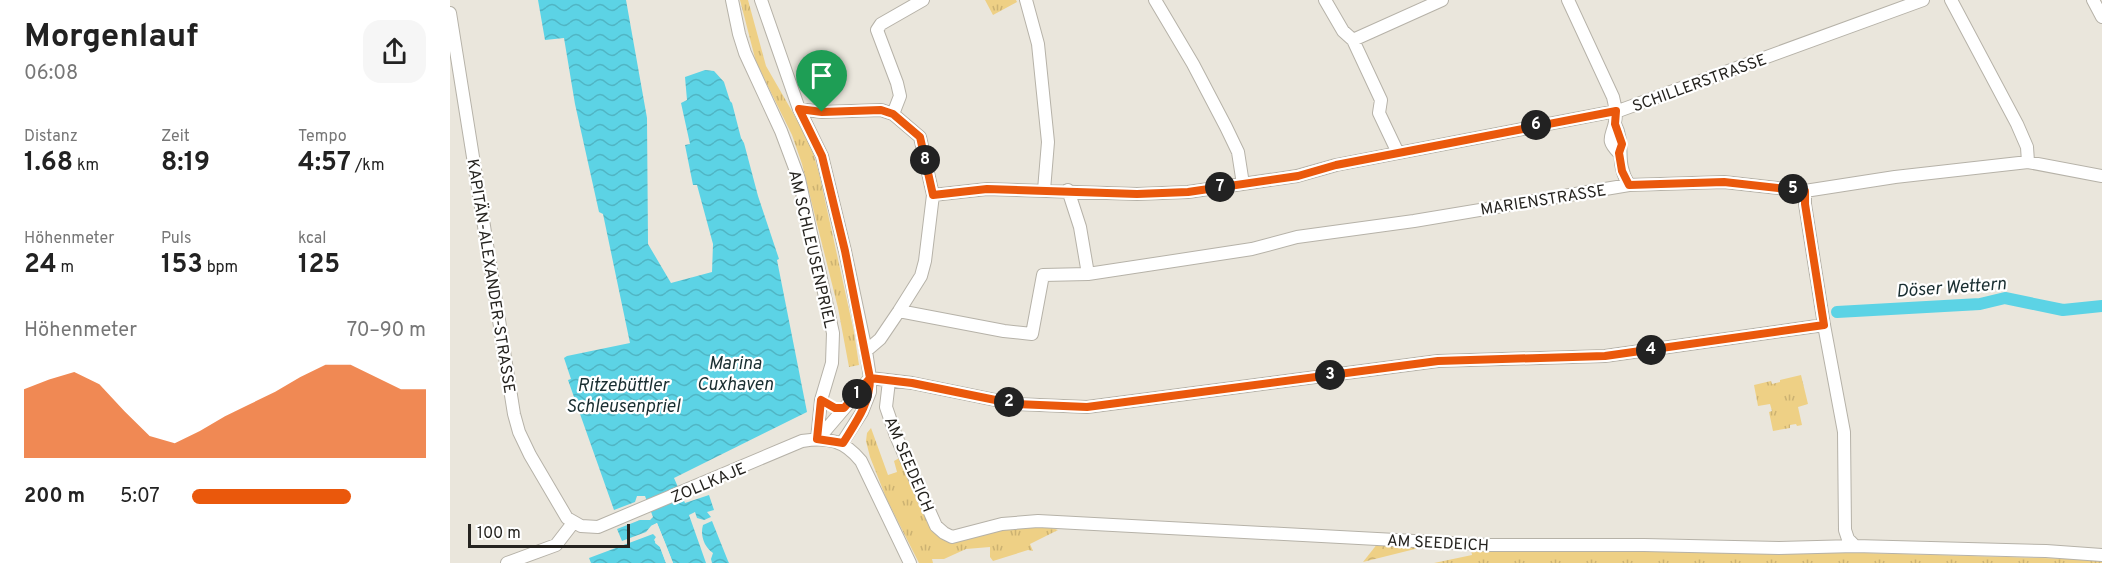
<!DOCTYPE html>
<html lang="de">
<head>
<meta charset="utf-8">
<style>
  body { margin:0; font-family:Overpass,sans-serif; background:#f6f6f6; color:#222; height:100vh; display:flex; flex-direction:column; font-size:22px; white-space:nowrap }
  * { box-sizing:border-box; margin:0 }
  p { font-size:20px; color:#767676 }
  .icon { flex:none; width:33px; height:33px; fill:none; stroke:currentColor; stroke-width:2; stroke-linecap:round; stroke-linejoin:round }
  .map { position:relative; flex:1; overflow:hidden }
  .drawer { display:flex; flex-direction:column; background:#fff; width:450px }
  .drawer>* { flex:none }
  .scale { position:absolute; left:18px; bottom:15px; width:162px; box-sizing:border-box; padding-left:6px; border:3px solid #25231f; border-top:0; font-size:16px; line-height:21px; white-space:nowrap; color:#25231f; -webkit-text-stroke:4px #fff; paint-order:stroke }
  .pin { position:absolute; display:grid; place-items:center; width:51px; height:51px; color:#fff; margin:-62px -26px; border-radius:50% 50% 50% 0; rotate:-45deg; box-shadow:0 0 6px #0007 }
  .pin .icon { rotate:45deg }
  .km { position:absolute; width:30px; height:30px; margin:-15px; border-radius:50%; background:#222; color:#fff; font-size:16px; line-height:30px; text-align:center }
  .round { display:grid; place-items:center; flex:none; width:63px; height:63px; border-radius:18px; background:#f6f6f6 }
  .summary { display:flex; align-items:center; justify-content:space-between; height:102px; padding:0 24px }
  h1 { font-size:33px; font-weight:700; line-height:45px }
  .figures { display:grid; grid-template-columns:repeat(3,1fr); gap:9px; height:102px; padding:6px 24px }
  .figures div { display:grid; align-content:center }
  .figures b { font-size:26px; font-weight:700 }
  .figures small { font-size:16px; font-weight:400 }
  .figures p { font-size:16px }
  .chart { height:168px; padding:12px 24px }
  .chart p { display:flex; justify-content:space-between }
  .chart svg { width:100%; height:108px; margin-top:6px; fill:#ea580c; opacity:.7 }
  ul { padding:0 24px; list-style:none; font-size:20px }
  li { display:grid; grid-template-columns:96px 72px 1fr; align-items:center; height:45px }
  li i { height:15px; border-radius:8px; background:#ea580c }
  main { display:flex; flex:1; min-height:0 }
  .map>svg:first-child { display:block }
</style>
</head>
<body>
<main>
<section class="drawer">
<div class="summary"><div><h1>Morgenlauf</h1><p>06:08</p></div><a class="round"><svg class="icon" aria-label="share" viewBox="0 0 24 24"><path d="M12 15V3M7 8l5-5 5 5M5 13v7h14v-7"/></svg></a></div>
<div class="figures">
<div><p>Distanz</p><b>1.68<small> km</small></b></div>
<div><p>Zeit</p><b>8:19</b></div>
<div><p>Tempo</p><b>4:57<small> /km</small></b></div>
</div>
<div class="figures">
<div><p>Höhenmeter</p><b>24<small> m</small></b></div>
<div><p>Puls</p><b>153<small> bpm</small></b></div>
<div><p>kcal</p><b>125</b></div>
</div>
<div class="chart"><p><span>Höhenmeter</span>70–90 m</p>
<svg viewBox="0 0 160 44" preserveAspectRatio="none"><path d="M0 44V16L10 12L20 9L30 14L40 25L50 35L60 38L70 33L80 27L90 22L100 17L110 11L120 6L130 6L140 11L150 16L160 16V44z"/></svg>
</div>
<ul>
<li><b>200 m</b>5:07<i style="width:68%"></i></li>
</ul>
</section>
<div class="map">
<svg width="1652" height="563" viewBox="0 0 1652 563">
  <defs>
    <pattern id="grass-tufts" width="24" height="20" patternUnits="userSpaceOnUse" patternTransform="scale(1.5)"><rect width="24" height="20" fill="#eed085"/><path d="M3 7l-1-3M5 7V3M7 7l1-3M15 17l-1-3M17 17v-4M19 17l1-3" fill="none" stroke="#ccb272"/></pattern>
    <pattern id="forest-crowns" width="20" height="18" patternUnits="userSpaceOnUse" patternTransform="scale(1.5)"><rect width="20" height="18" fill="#eed085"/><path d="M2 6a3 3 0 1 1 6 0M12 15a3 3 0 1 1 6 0" fill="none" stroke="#ccb272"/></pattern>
    <pattern id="water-waves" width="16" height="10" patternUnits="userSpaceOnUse" patternTransform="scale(1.5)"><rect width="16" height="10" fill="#5cd3e5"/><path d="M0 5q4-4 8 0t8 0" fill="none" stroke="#50b5c4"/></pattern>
  </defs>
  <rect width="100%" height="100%" fill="#eae6dc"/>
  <path fill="url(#grass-tufts)" d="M 290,0 L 298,0 L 316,66 L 350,125 L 362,149 L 369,173 L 404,332 L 409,365 L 399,367 L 388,308 L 352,164 L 342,135 L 306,62 Z
    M 535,0 L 566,0 L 567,2 L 543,15 Z
    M 1351,375 L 1358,404 L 1348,407 L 1352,425 L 1347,426 L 1346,424 L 1340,425 L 1340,428 L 1323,431 L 1319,412 L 1322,411 L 1320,404 L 1308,406 L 1304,385 L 1321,381 L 1322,384 L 1330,382 L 1330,380 Z
    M 421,428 L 438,475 L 447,472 L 444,461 L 451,457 L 487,533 L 493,539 L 500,542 C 531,534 578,518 608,530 L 580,544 L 583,551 L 578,550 L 543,561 L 540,557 L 540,547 L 516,549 L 494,559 L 482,559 L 483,563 L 469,563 L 437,500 L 420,457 L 416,441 L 417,433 Z
    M 1021,549 L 1355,554 L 1380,552 L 1627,559 L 1652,561 L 1652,563 L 984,563 L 1022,555 Z"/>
  <path fill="url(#forest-crowns)" d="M 928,543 L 973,547 L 913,562 Z"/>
  <path fill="url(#water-waves)" d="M 88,0 L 176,0 L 197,118 L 198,244 L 221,283 L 262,272 L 263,244 L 247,185 L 243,185 L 235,145 L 240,144 L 231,103 L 237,100 L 235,77 L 255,70 L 264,71 L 274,82 L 280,101 L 282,103 L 291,138 L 294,143 L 308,196 L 329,259 L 327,260 L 357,412 L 224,478 L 235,503 L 259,495 L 264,510 L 257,512 L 261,517 L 254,520 L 247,518 L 245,512 L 239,515 L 256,563 L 223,563 L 207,523 L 201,526 L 196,532 L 172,541 L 167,529 L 190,520 L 200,520 L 203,517 L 195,496 L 187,496 L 185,502 L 164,510 L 118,380 L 121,379 L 114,358 L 117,356 L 180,343 L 153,214 L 149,212 L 125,104 L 114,38 L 95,40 Z
    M 262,521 L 278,561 L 279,563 L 262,563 L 261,559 L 263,553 C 254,547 250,535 253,525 Z
    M 203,534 L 206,537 L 205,543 L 210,547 L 216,563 L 141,563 L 139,558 Z"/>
  <path fill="#eae6dc" d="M 207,523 L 214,540 L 223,563 L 216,563 L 210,547 L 204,540 L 206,537 L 204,531 L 209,536 L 207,541 L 212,545 L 206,527 L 203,529 L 201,526 Z"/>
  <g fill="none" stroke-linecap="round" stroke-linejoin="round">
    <path stroke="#5cd3e5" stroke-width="12" d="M 1387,312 L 1530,304 L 1555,298 L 1613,310 L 1652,306"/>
    <g stroke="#b6b2a8" stroke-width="14">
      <path id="street" d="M 282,0 L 289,34 L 295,53 L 331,131 L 349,179 L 383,333 L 382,363 L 371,400 L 367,439
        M 311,0 L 349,109 L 372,156 L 395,251 L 416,351 L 420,378 L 420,392 L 412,412 L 392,443
        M 576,0 L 588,44 L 598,142 L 594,190
        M 705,0 L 743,64 L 776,127 L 788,152 L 793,184
        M 875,0 L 893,31 L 903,40 L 931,100 L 929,113 L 948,153
        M 1118,0 L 1163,97 C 1165,105 1167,114 1165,122 C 1162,138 1155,139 1169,153
        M 1501,0 L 1567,124 L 1577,147 L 1578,162
        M 1643,0 L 1652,17
        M 0,13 L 64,414 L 69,432 L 80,455 L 117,518 L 131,526 L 148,527 L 352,441 C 378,437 394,440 411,461 L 460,563
        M 903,40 L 992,0
        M 349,109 L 372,112 L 431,110 L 443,114 L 470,137 L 483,195 L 475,261 L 471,276 L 449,311 L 430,339 L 416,351
        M 443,114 L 450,96 L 447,83 L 427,30 L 431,24 L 473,0
        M 1165,124 C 1176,146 1164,161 1179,185
        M 618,190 L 630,227 L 638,274
        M 1355,191 L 1355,204 L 1374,325 L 1394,432 L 1395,530 L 1398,539 L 1405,546
        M 483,195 L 537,189 L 687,194 L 738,192 L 847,176 L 886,165 L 1171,110 L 1473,0
        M 449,311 L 554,331 L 582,334 L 593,275 L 638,274 L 802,249 L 847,237 L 964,221 L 1179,185 L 1274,182 L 1355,191 L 1445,177 L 1578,162 L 1652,176
        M 420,378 L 462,383 L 565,404 L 637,407 L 988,361 L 1155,356 L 1374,325
        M 439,381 L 436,407 L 446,436 L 486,526 L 494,533 L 502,537 L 552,524 L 588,521 L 1039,545 L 1194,545 L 1329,548 L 1405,546 L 1596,551 L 1652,555
        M 368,439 L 420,378
        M 57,563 L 106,545 L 123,523"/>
    </g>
    <use href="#street" stroke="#fff" stroke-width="12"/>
  </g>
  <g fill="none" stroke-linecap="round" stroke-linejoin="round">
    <g stroke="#fff" stroke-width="12">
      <path id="route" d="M 372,112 L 349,109 L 372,156 L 395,251 L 420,378 L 394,408 L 385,408 L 371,400 L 367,439 L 393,443 C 406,422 420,404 420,378 L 462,383 L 565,404 L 637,407 L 988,361 L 1155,356 L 1374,325 L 1355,204 L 1355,191 L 1274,182 L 1179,185 L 1172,171 L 1169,153 L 1172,144 L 1165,124 L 1166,111 L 886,165 L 848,176 L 738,192 L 687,194 L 537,189 L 483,195 L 470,137 L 443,114 L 431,110 L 372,112"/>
    </g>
    <use href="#route" stroke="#ea580c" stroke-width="8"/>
  </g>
  <g text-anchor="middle" stroke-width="4.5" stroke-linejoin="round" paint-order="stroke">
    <g font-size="16" fill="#25231f" stroke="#fff">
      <text transform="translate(1249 82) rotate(-20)" y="6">SCHILLERSTRASSE</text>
      <text transform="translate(1093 199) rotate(-9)" y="6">MARIENSTRASSE</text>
      <text transform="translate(363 249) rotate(77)" y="6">AM SCHLEUSENPRIEL</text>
      <text transform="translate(42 276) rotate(81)" y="6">KAPITÄN-ALEXANDER-STRASSE</text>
      <text transform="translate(460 464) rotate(67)" y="6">AM SEEDEICH</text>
      <text transform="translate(258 482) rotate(-23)" y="6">ZOLLKAJE</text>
      <text transform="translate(988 542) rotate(3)" y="6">AM SEEDEICH</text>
    </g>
    <g font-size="18" font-style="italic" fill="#192e31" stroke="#fff">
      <text transform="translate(1501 287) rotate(-4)" y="6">Döser Wettern</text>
      <text x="285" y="369">Marina<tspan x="285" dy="21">Cuxhaven</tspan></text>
      <text x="173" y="391">Ritzebüttler<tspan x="173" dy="21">Schleusenpriel</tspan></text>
    </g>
  </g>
</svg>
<div class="scale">100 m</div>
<div class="pin" style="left:372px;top:112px;background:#1e9e55"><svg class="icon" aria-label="arrive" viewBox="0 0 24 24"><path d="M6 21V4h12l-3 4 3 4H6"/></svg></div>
<b class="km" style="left:407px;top:394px">1</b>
<b class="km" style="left:559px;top:402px">2</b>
<b class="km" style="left:880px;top:375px">3</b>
<b class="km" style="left:1201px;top:350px">4</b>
<b class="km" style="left:1343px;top:189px">5</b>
<b class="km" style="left:1086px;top:125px">6</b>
<b class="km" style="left:770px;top:187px">7</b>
<b class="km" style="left:475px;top:160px">8</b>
</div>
</main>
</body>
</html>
